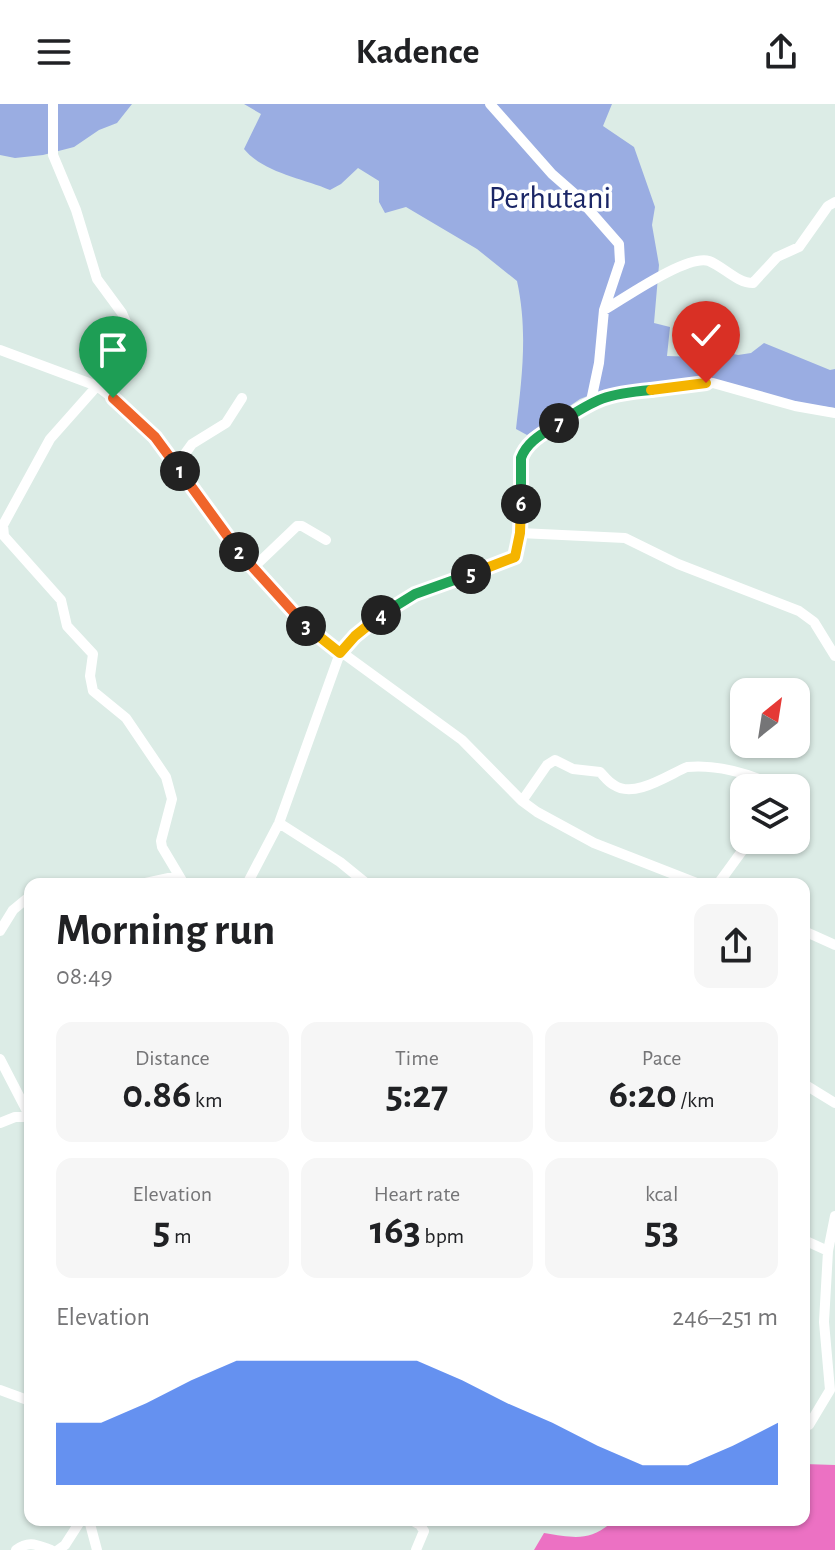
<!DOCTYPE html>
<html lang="en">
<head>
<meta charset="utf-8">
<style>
  body { margin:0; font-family:"Alegreya Sans",sans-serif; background:#f6f6f6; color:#202124; height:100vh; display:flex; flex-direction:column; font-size:30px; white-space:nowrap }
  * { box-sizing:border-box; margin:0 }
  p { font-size:26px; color:#757577 }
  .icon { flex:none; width:44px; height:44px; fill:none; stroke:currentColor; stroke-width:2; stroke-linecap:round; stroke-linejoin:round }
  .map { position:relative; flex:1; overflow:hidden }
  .details { position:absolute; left:24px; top:774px; width:786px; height:648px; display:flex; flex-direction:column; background:#fff; border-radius:16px; box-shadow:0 2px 6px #0004 }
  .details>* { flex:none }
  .needle { width:52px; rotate:30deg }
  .buttons { position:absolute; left:730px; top:574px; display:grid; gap:16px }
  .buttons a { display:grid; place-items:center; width:80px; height:80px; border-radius:16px; background:#fff; box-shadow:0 2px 6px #0004; font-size:40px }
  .pin { position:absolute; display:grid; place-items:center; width:68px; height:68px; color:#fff; margin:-82px -34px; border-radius:50% 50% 50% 0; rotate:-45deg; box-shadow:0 0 8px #0007 }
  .pin .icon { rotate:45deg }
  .km { position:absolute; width:40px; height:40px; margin:-20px; border-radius:50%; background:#222; color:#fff; font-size:22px; line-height:40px; text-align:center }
  .round { display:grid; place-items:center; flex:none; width:84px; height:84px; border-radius:16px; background:#f6f6f6 }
  .headline { display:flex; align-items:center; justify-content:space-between; height:136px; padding:0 32px }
  h1 { font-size:44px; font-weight:700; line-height:60px }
  .stats { display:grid; grid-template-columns:repeat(3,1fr); gap:12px; height:136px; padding:8px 32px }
  .stats div { display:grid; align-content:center; border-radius:16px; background:#f6f6f6; text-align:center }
  .stats b { font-size:40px; font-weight:700 }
  .stats small { font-size:22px; font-weight:400 }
  .stats p { font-size:22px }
  .chart { height:224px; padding:16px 32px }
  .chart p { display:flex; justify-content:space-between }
  .chart svg { width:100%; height:144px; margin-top:8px; fill:#2563eb; opacity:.7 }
  header { display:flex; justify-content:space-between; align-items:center; height:104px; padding:0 32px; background:#fff; font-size:36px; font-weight:700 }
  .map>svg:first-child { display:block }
</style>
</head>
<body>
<header><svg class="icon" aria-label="menu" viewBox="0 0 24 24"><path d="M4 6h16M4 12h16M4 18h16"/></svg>Kadence<svg class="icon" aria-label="share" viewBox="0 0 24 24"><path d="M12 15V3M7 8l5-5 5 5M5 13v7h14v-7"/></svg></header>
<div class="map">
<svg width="835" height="1446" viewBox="0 0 835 1446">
  <rect width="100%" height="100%" fill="#dcece6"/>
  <path fill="#9aade2" d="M 0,0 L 132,0 L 117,19 L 99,26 L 74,43 L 43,51 L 15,54 L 0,51 Z
    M 244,0 L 612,0 L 603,22 L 634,43 L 655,103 L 652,121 L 659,161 L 654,219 L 670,223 L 667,252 L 698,253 L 729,249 L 738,251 L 751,249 L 764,239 L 830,266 L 835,265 L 835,304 L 796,299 L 715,276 L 598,288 L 580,295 L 527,331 L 516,325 C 522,274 528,227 517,177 L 477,145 L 406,103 L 385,109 L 379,98 L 379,77 L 358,64 L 341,80 L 330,86 C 302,74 264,69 244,45 L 261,10 Z"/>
  <path fill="#ec71c3" d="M 804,1360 L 835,1361 L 835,1446 L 534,1446 L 544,1429 C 576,1434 589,1438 615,1416 L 643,1418 L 645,1416 L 804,1416 Z"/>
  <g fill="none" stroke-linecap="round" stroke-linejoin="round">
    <path stroke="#fff" stroke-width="10" d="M 53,0 L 53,51 L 76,106 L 97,175 L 122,209 L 126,218 L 127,230 L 97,282 L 50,335 L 3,421 L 4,432 L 61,496 L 67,522 L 93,550 L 90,572 L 93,587 L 126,614 L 166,673 L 172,695 L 161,737 L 162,743 L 184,780
      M 490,0 L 552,70 L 576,91 L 619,140 L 620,158 L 604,206 L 599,259 L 591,297
      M 604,206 C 625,194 687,150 709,157 C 724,163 737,179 753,179 L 777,153 L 799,143 L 828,102 L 835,98
      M 0,246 L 97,282 L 131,308 L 155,333 L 231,439 L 307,523 L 462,636 L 522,697 L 537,708 L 594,739 L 699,780
      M 176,362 L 192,340 L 226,319 L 242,294
      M 520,429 L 625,434 L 678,460 L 799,507 L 814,518 L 835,552
      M 253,464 L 297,422 L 302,422 L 326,436
      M 522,697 L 547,661 L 555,656 L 573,665 L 600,668 C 604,672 608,678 614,681 C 634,695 668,671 687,663 C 720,660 751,670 780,684
      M 279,719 L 340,758 L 367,780
      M 141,780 L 178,772
      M 247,780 L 279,719 L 340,549 C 372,509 415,490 462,473 C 479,468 500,464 515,453 L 520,429 L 521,354 C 528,332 584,299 606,292 L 713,279 L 795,302 L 835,309
      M 718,780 L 750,736
      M 0,827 L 13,806 L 30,792
      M 804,827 L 835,841
      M 0,955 L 30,1013
      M 804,980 L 835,999
      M 0,1019 L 15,1013 L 29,1013
      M 804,1136 L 828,1147
      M 29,1143 L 30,1144
      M 0,1286 L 30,1297
      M 809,1321 L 830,1286 L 824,1218 L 828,1147 L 835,1112
      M 89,1416 L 97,1446
      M 411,1416 L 420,1421 L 424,1427 L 416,1446
      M 16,1446 C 29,1436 37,1441 51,1446
      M 58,1446 L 65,1441 L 81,1416"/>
  </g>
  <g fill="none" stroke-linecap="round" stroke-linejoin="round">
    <g stroke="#fff" stroke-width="16">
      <path id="split-1" d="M 113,294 L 155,333 L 180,367"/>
    </g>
    <g stroke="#fff" stroke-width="16">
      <path id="split-2" d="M 180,367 L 239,448"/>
    </g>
    <g stroke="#fff" stroke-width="16">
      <path id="split-3" d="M 239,448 L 306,522"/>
    </g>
    <g stroke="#fff" stroke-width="16">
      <path id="split-4" d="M 306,522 L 340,549 L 355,532 L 381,511"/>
    </g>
    <g stroke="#fff" stroke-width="16">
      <path id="split-5" d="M 381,511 L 415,490 L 471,470"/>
    </g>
    <g stroke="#fff" stroke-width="16">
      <path id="split-6" d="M 471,470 L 515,453 L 520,429 L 521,400"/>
    </g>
    <g stroke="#fff" stroke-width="16">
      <path id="split-7" d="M 521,400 L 521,354 C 527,337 544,329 559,319"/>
    </g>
    <g stroke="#fff" stroke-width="16">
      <path id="split-8" d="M 559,319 C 597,294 606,290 651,286"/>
    </g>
    <g stroke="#fff" stroke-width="16">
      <path id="split-9" d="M 651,286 L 706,279"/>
    </g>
    <use href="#split-1" stroke="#f0652b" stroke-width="10"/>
    <use href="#split-2" stroke="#f0652b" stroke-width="10"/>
    <use href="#split-3" stroke="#f0652b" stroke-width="10"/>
    <use href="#split-4" stroke="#f5b400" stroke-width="10"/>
    <use href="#split-5" stroke="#22a559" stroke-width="10"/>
    <use href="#split-6" stroke="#f5b400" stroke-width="10"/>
    <use href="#split-7" stroke="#22a559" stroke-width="10"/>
    <use href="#split-8" stroke="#22a559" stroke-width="10"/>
    <use href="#split-9" stroke="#f5b400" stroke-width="10"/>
  </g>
  <g text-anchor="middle" stroke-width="7" stroke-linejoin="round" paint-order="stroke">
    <g font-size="32" fill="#1b2666" stroke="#fff">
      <text x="550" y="104">Perhutani</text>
    </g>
  </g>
</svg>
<div class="buttons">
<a><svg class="needle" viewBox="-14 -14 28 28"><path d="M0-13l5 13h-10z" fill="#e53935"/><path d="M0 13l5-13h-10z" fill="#757577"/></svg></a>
<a><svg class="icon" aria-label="layers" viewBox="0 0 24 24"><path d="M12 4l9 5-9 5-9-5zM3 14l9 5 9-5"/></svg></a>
</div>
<div class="pin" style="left:113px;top:294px;background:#1e9e55"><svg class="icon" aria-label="arrive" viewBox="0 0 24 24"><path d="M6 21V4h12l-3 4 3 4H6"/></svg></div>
<div class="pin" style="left:706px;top:279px;background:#d93025"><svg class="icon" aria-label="check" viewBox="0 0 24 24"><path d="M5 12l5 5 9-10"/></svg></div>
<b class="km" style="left:180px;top:367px">1</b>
<b class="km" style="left:239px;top:448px">2</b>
<b class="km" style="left:306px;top:522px">3</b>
<b class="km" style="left:381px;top:511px">4</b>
<b class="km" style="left:471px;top:470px">5</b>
<b class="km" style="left:521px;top:400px">6</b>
<b class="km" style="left:559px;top:319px">7</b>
<section class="details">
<div class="headline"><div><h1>Morning run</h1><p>08:49</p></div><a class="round"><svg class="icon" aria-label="share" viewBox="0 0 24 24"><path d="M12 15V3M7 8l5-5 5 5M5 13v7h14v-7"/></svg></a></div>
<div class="stats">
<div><p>Distance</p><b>0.86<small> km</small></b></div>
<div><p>Time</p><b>5:27</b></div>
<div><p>Pace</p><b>6:20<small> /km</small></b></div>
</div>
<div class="stats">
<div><p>Elevation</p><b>5<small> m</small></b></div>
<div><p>Heart rate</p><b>163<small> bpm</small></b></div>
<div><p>kcal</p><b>53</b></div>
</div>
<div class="chart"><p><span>Elevation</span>246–251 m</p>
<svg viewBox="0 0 160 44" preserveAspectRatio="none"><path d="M0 44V25L10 25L20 19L30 12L40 6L50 6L60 6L70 6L80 6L90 12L100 19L110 25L120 32L130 38L140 38L150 32L160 25V44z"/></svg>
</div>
</section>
</div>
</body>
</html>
